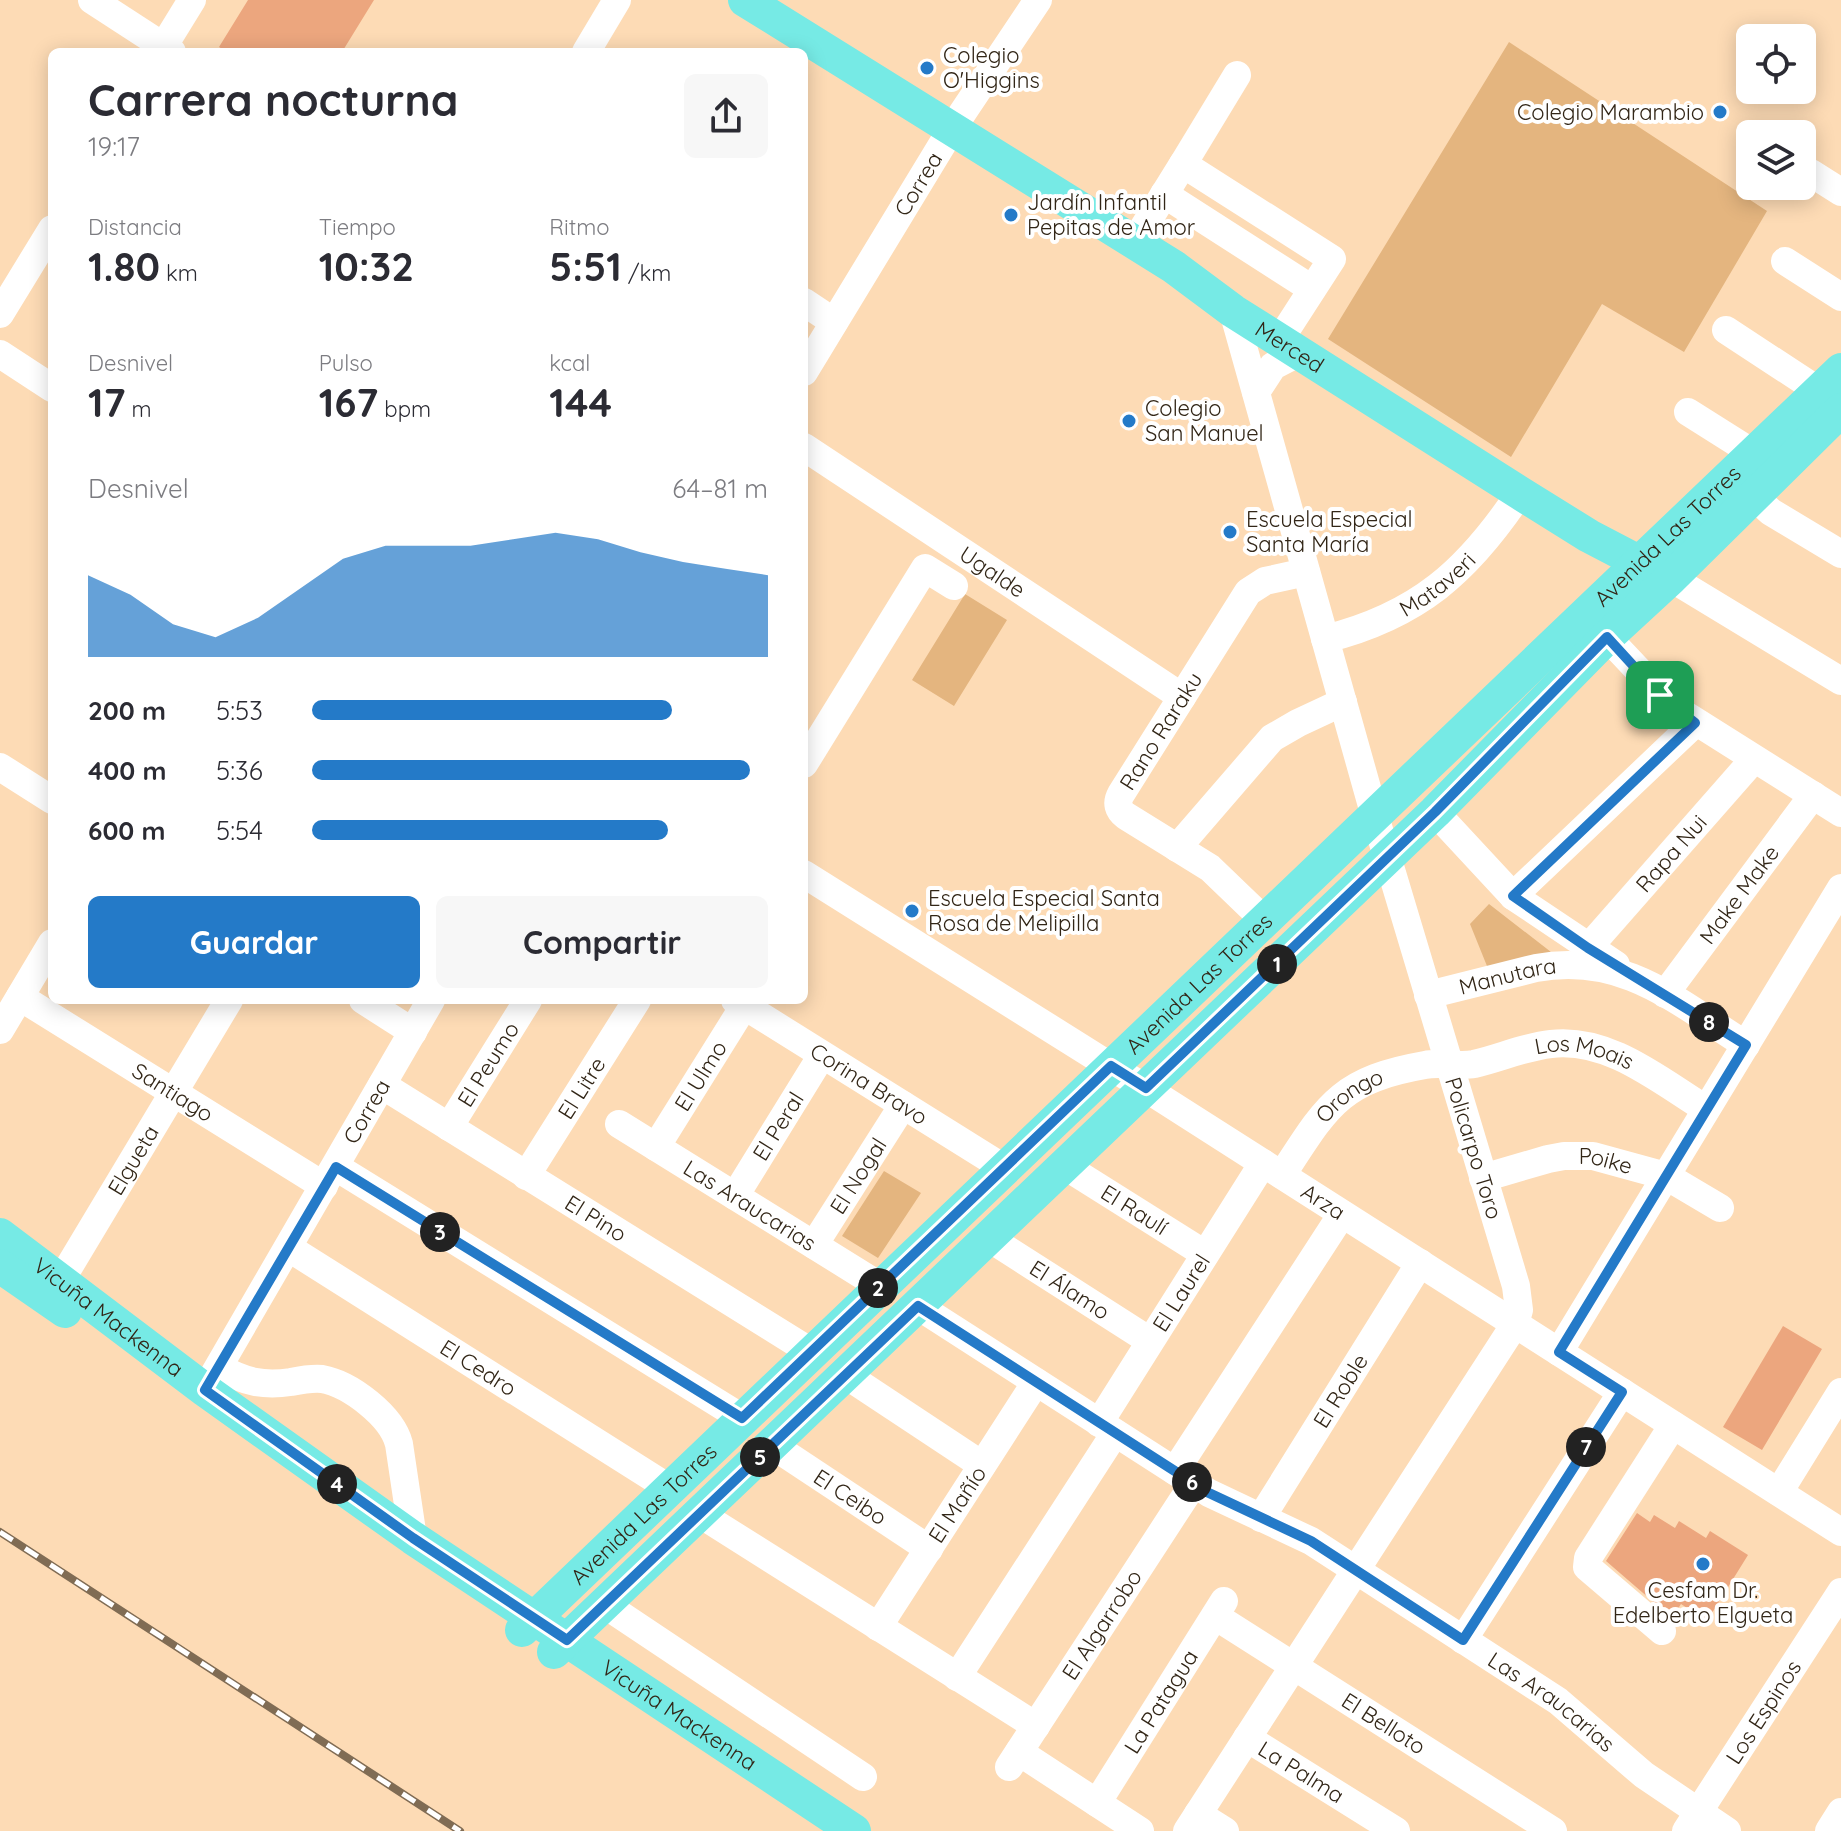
<!DOCTYPE html>
<html lang="es">
<head>
<meta charset="utf-8">
<style>
  body { margin:0; font-family:Quicksand,sans-serif; background:#f7f7f7; color:#2b2b33; height:100vh; display:flex; flex-direction:column; font-size:30px; white-space:nowrap }
  * { box-sizing:border-box; margin:0 }
  p { font-size:26px; color:#7c7c81 }
  .icon { flex:none; width:44px; height:44px; fill:none; stroke:currentColor; stroke-width:2; stroke-linecap:round; stroke-linejoin:round }
  .map { position:relative; flex:1; overflow:hidden }
  .details { position:absolute; left:48px; top:48px; width:760px; height:956px; display:flex; flex-direction:column; background:#fff; border-radius:12px; box-shadow:0 4px 20px #0003 }
  .details>* { flex:none }
  .buttons { position:absolute; left:1736px; top:24px; display:grid; gap:16px }
  .buttons a { display:grid; place-items:center; width:80px; height:80px; border-radius:12px; background:#fff; box-shadow:0 4px 20px #0003; font-size:40px }
  .pin { position:absolute; display:grid; place-items:center; width:68px; height:68px; color:#fff; margin:-34px; border-radius:16px; box-shadow:0 4px 12px #0006 }
  .km { position:absolute; width:40px; height:40px; margin:-20px; border-radius:50%; background:#222; color:#fff; font-size:22px; line-height:40px; text-align:center }
  .round { display:grid; place-items:center; flex:none; width:84px; height:84px; border-radius:12px; background:#f7f7f7 }
  .overview { display:flex; align-items:center; justify-content:space-between; height:136px; padding:0 40px }
  h1 { font-size:44px; font-weight:700; line-height:60px }
  .figures { display:grid; grid-template-columns:repeat(3,1fr); gap:12px; height:136px; padding:8px 40px }
  .figures div { display:grid; align-content:center }
  .figures b { font-size:40px; font-weight:700 }
  .figures small { font-size:22px; font-weight:400 }
  .figures p { font-size:22px }
  .chart { height:224px; padding:16px 40px }
  .chart p { display:flex; justify-content:space-between }
  .chart svg { width:100%; height:144px; margin-top:8px; fill:#247ac8; opacity:.7 }
  .cta { display:flex; gap:16px; margin-top:auto; padding:16px 40px }
  .cta a { flex:1; height:92px; border-radius:12px; background:#247ac8; color:#fff; font-size:32px; font-weight:700; line-height:92px; text-align:center }
  .cta a+a { background:#f7f7f7; color:#2b2b33 }
  ul { padding:0 40px; list-style:none; font-size:26px }
  li { display:grid; grid-template-columns:128px 96px 1fr; align-items:center; height:60px }
  li i { height:20px; border-radius:10px; background:#247ac8 }
  .map>svg:first-child { display:block }
</style>
</head>
<body>
<div class="map">
<svg width="1841" height="1831" viewBox="0 0 1841 1831">
  <rect width="100%" height="100%" fill="#fddbb5"/>
  <path fill="#e4b57f" d="M 1509,42 L 1767,211 L 1684,352 L 1602,304 L 1511,457 L 1328,339 Z
    M 965,594 L 1007,620 L 954,706 L 912,680 Z
    M 1489,904 L 1551,952 L 1489,971 L 1470,924 Z
    M 884,1171 L 921,1193 L 878,1258 L 842,1236 Z"/>
  <path fill="#eca67e" d="M 248,0 L 374,0 L 342,52 L 227,52 L 219,47 Z
    M 1783,1326 L 1822,1349 L 1762,1450 L 1723,1427 Z
    M 1637,1513 L 1650,1522 L 1654,1515 L 1675,1528 L 1679,1521 L 1706,1538 L 1710,1531 L 1748,1555 L 1707,1621 L 1681,1604 L 1672,1618 L 1606,1561 Z"/>
  <g fill="none" stroke-linecap="round" stroke-linejoin="round">
    <g stroke="#fff" stroke-width="28">
      <path d="M 92,0 L 172,52"/>
      <path d="M 160,52 L 192,0"/>
      <path d="M 586,52 L 617,0"/>
      <path d="M 1183,164 L 1237,75"/>
      <path d="M 1811,173 L 1841,192"/>
      <path d="M 1164,194 L 1312,289"/>
      <path d="M 1134,243 L 1183,164 L 1332,259 L 1279,341"/>
      <path d="M 1785,261 L 1841,297"/>
      <path d="M 804,302 L 834,322"/>
      <path d="M 0,314 L 52,229"/>
      <path d="M 1726,330 L 1819,391"/>
      <path d="M 0,354 L 52,388"/>
      <path id="s1" d="M 804,372 L 951,130 L 1038,0"/>
      <path d="M 1256,392 L 1273,366 L 1298,353"/>
      <path d="M 1688,412 L 1753,453"/>
      <path id="s2" d="M 804,447 L 1182,697"/>
      <path d="M 1752,495 L 1771,512 L 1841,554"/>
      <path d="M 1671,578 L 1841,681"/>
      <path d="M 1607,637 L 1673,707 L 1841,813"/>
      <path id="s3" d="M 1325,639 C 1418,616 1468,571 1520,493"/>
      <path d="M 804,764 L 925,568 L 954,586"/>
      <path d="M 0,767 L 52,800"/>
      <path d="M 1435,812 L 1513,896 L 1616,965"/>
      <path d="M 1177,848 L 1272,738 L 1298,723 L 1343,702"/>
      <path id="s4" d="M 804,874 L 1150,1091 L 1841,1532"/>
      <path d="M 1513,896 L 1695,723"/>
      <path id="s5" d="M 1263,919 L 1210,868 L 1126,816 C 1118,810 1116,803 1121,794 L 1248,592 L 1265,581 L 1306,572"/>
      <path id="s6" d="M 1588,948 L 1754,759"/>
      <path id="s7" d="M 1665,994 L 1813,795"/>
      <path id="s8" d="M 1428,995 L 1536,968 C 1623,952 1676,1001 1746,1045"/>
      <path id="s9" d="M 20,997 L 324,1186"/>
      <path d="M 363,1000 L 413,1032"/>
      <path id="s10" d="M 735,1000 L 1004,1168"/>
      <path d="M 0,1030 L 52,943"/>
      <path id="s11" d="M 382,1085 L 811,1352"/>
      <path id="s12" d="M 619,1124 L 880,1286"/>
      <path id="s13" d="M 449,1127 L 528,1000"/>
      <path id="s14" d="M 656,1147 L 744,1006"/>
      <path id="s15" d="M 1065,1166 L 1205,1254"/>
      <path d="M 336,1167 L 742,1418"/>
      <path id="s16" d="M 1282,1175 C 1327,1106 1339,1080 1425,1065 C 1441,1062 1459,1067 1474,1064 C 1500,1058 1524,1047 1551,1044 C 1609,1037 1660,1081 1706,1109"/>
      <path id="s17" d="M 526,1176 L 637,1000"/>
      <path id="s18" d="M 1483,1178 L 1548,1159 L 1564,1156 L 1593,1156 L 1666,1176 L 1720,1208"/>
      <path id="s19" d="M 735,1196 L 822,1055"/>
      <path id="s20" d="M 989,1238 L 1150,1341"/>
      <path id="s21" d="M 814,1245 L 903,1105"/>
      <path id="s22" d="M 289,1248 L 669,1488"/>
      <path id="s23" d="M 61,1280 L 229,1000"/>
      <path id="s24" d="M 918,1306 L 1209,1493 L 1311,1541 L 1558,1701 L 1644,1775 L 1727,1831"/>
      <path d="M 1559,1352 L 1841,888"/>
      <path d="M 220,1368 C 245,1382 263,1386 291,1382 C 301,1380 311,1378 322,1379 C 350,1384 392,1416 399,1444 L 413,1538"/>
      <path d="M 846,1375 L 982,1465"/>
      <path id="s25" d="M 205,1390 L 431,1000"/>
      <path id="s26" d="M 1099,1423 L 1263,1163"/>
      <path id="s27" d="M 772,1445 L 929,1549"/>
      <path d="M 1175,1471 L 1342,1214"/>
      <path d="M 1779,1492 L 1841,1392"/>
      <path d="M 700,1514 L 1036,1726"/>
      <path id="s28" d="M 1261,1518 L 1420,1263"/>
      <path d="M 604,1604 L 863,1777"/>
      <path id="s29" d="M 1215,1616 L 1553,1831"/>
      <path id="s30" d="M 878,1627 L 1036,1382"/>
      <path d="M 1662,1631 L 1587,1567 L 1588,1558 L 1673,1425"/>
      <path d="M 1463,1640 L 1622,1392"/>
      <path d="M 957,1677 L 1115,1433"/>
      <path id="s31" d="M 1247,1738 L 1396,1831"/>
      <path d="M 1019,1752 L 1140,1831"/>
      <path id="s32" d="M 1009,1767 L 1194,1483"/>
      <path id="s33" d="M 1097,1803 L 1224,1601"/>
      <path d="M 1198,1814 L 1225,1831"/>
      <path d="M 1187,1831 L 1515,1324 L 1519,1310 L 1516,1286 L 1374,813 L 1233,311"/>
      <path id="s34" d="M 1686,1831 L 1841,1592"/>
      <path d="M 1829,1831 L 1841,1812"/>
    </g>
    <g stroke="#76eae5" stroke-width="34">
      <path id="s35" d="M 745,0 L 1174,267 L 1233,311 L 1520,493 L 1589,536 L 1656,571"/>
      <path id="s36" d="M 0,1235 L 205,1390 L 413,1538 L 854,1831"/>
      <path d="M 0,1266 L 65,1311"/>
      <path id="s37" d="M 522,1630 L 1841,370"/>
      <path d="M 554,1652 L 1435,812 L 1607,637 L 1671,578 L 1841,410"/>
    </g>
    <g stroke="#806c54" stroke-width="8">
      <path id="rail" d="M 0,1532 L 460,1831"/>
    </g>
    <use href="#rail" stroke="#fff" stroke-width="5" stroke-dasharray="15" stroke-linecap="butt"/>
  </g>
  <g fill="none" stroke-linecap="round" stroke-linejoin="round">
    <g stroke="#fff" stroke-width="16">
      <path id="route" d="M 1607,637 L 1660,695 L 1695,723 L 1513,896 L 1588,948 L 1746,1045 L 1559,1352 L 1622,1392 L 1463,1640 L 1311,1541 L 1209,1493 L 918,1306 L 567,1640 L 413,1538 L 205,1390 L 336,1167 L 742,1418 L 1111,1066 L 1146,1088 L 1435,812 Z"/>
    </g>
    <use href="#route" stroke="#247ac8" stroke-width="10"/>
  </g>
  <g fill="#247ac8" stroke="#fff" stroke-width="3">
    <circle cx="927" cy="68" r="8"/>
    <circle cx="1720" cy="112" r="8"/>
    <circle cx="1011" cy="215" r="8"/>
    <circle cx="1129" cy="421" r="8"/>
    <circle cx="1230" cy="532" r="8"/>
    <circle cx="912" cy="911" r="8"/>
    <circle cx="1703" cy="1564" r="8"/>
  </g>
  <g text-anchor="middle" stroke-width="8" stroke-linejoin="round" paint-order="stroke">
    <g font-size="22" fill="#322617" stroke="#fff" text-anchor="start">
      <text x="943" y="63">Colegio<tspan x="943" dy="25">O'Higgins</tspan></text>
      <text x="1704" y="120" text-anchor="end">Colegio Marambio</text>
      <text x="1027" y="210">Jardín Infantil<tspan x="1027" dy="25">Pepitas de Amor</tspan></text>
      <text x="1145" y="416">Colegio<tspan x="1145" dy="25">San Manuel</tspan></text>
      <text x="1246" y="527">Escuela Especial<tspan x="1246" dy="25">Santa María</tspan></text>
      <text x="928" y="906">Escuela Especial Santa<tspan x="928" dy="25">Rosa de Melipilla</tspan></text>
      <text x="1703" y="1598" text-anchor="middle">Cesfam Dr.<tspan x="1703" dy="25">Edelberto Elgueta</tspan></text>
    </g>
    <g font-size="22" fill="#322617" stroke="#fff">
      <text dy="8" stroke="none"><textPath href="#s1" startOffset="220">Correa</textPath></text>
      <text dy="8" stroke="none"><textPath href="#s35" startOffset="646">Merced</textPath></text>
      <text dy="8" stroke="none"><textPath href="#s37" startOffset="1584">Avenida Las Torres</textPath></text>
      <text dy="8" stroke="none"><textPath href="#s2" startOffset="226">Ugalde</textPath></text>
      <text dy="8" stroke="none"><textPath href="#s3" startOffset="126">Mataveri</textPath></text>
      <text dy="8" stroke="none"><textPath href="#s5" startOffset="272">Rano Raraku</textPath></text>
      <text dy="8" stroke="none"><textPath href="#s6" startOffset="126">Rapa Nui</textPath></text>
      <text dy="8" stroke="none"><textPath href="#s7" startOffset="124">Make Make</textPath></text>
      <text dy="8" stroke="none"><textPath href="#s8" startOffset="82">Manutara</textPath></text>
      <text dy="8" stroke="none"><textPath href="#s37" startOffset="936">Avenida Las Torres</textPath></text>
      <text dy="8" stroke="none"><textPath href="#s16" startOffset="352">Los Moais</textPath></text>
      <text dy="8" stroke="none"><textPath href="#s13" startOffset="74">El Peumo</textPath></text>
      <text dy="8" stroke="none"><textPath href="#s14" startOffset="84">El Ulmo</textPath></text>
      <text dy="8" stroke="none"><textPath href="#s10" startOffset="158">Corina Bravo</textPath></text>
      <text dy="8" stroke="none"><textPath href="#s17" startOffset="104">El Litre</textPath></text>
      <text dy="8" stroke="none"><textPath href="#s9" startOffset="180">Santiago</textPath></text>
      <text dy="8" stroke="none"><textPath href="#s16" startOffset="106">Orongo</textPath></text>
      <text dy="8" stroke="none"><textPath href="#s25" startOffset="322">Correa</textPath></text>
      <text dy="8" stroke="none"><textPath href="#s19" startOffset="82">El Peral</textPath></text>
      <text transform="translate(1474 1148) rotate(73)" y="8">Policarpo Toro</text>
      <text dy="8" stroke="none"><textPath href="#s23" startOffset="140">Elgueta</textPath></text>
      <text dy="8" stroke="none"><textPath href="#s18" startOffset="126">Poike</textPath></text>
      <text dy="8" stroke="none"><textPath href="#s21" startOffset="82">El Nogal</textPath></text>
      <text dy="8" stroke="none"><textPath href="#s4" startOffset="614">Arza</textPath></text>
      <text dy="8" stroke="none"><textPath href="#s12" startOffset="154">Las Araucarias</textPath></text>
      <text dy="8" stroke="none"><textPath href="#s15" startOffset="82">El Raulí</textPath></text>
      <text dy="8" stroke="none"><textPath href="#s11" startOffset="252">El Pino</textPath></text>
      <text dy="8" stroke="none"><textPath href="#s20" startOffset="96">El Álamo</textPath></text>
      <text dy="8" stroke="none"><textPath href="#s26" startOffset="154">El Laurel</textPath></text>
      <text dy="8" stroke="none"><textPath href="#s36" startOffset="136">Vicuña Mackenna</textPath></text>
      <text dy="8" stroke="none"><textPath href="#s22" startOffset="224">El Cedro</textPath></text>
      <text dy="8" stroke="none"><textPath href="#s28" startOffset="150">El Roble</textPath></text>
      <text dy="8" stroke="none"><textPath href="#s27" startOffset="94">El Ceibo</textPath></text>
      <text dy="8" stroke="none"><textPath href="#s30" startOffset="146">El Mañío</textPath></text>
      <text dy="8" stroke="none"><textPath href="#s37" startOffset="168">Avenida Las Torres</textPath></text>
      <text dy="8" stroke="none"><textPath href="#s32" startOffset="170">El Algarrobo</textPath></text>
      <text dy="8" stroke="none"><textPath href="#s33" startOffset="120">La Patagua</textPath></text>
      <text dy="8" stroke="none"><textPath href="#s24" startOffset="748">Las Araucarias</textPath></text>
      <text dy="8" stroke="none"><textPath href="#s34" startOffset="142">Los Espinos</textPath></text>
      <text dy="8" stroke="none"><textPath href="#s36" startOffset="832">Vicuña Mackenna</textPath></text>
      <text dy="8" stroke="none"><textPath href="#s29" startOffset="200">El Belloto</textPath></text>
      <text dy="8" stroke="none"><textPath href="#s31" startOffset="64">La Palma</textPath></text>
    </g>
  </g>
</svg>
<div class="buttons">
<a><svg class="icon" aria-label="locate" viewBox="0 0 24 24"><circle cx="12" cy="12" r="6"/><path d="M12 2v4M12 18v4M2 12h4M18 12h4"/></svg></a>
<a><svg class="icon" aria-label="layers" viewBox="0 0 24 24"><path d="M12 4l9 5-9 5-9-5zM3 14l9 5 9-5"/></svg></a>
</div>
<div class="pin" style="left:1660px;top:695px;background:#1e9e55"><svg class="icon" aria-label="arrive" viewBox="0 0 24 24"><path d="M6 21V4h12l-3 4 3 4H6"/></svg></div>
<b class="km" style="left:1277px;top:964px">1</b>
<b class="km" style="left:878px;top:1288px">2</b>
<b class="km" style="left:440px;top:1232px">3</b>
<b class="km" style="left:337px;top:1484px">4</b>
<b class="km" style="left:760px;top:1457px">5</b>
<b class="km" style="left:1192px;top:1482px">6</b>
<b class="km" style="left:1586px;top:1447px">7</b>
<b class="km" style="left:1709px;top:1022px">8</b>
<section class="details">
<div class="overview"><div><h1>Carrera nocturna</h1><p>19:17</p></div><a class="round"><svg class="icon" aria-label="share" viewBox="0 0 24 24"><path d="M12 15V3M7 8l5-5 5 5M5 13v7h14v-7"/></svg></a></div>
<div class="figures">
<div><p>Distancia</p><b>1.80<small> km</small></b></div>
<div><p>Tiempo</p><b>10:32</b></div>
<div><p>Ritmo</p><b>5:51<small> /km</small></b></div>
</div>
<div class="figures">
<div><p>Desnivel</p><b>17<small> m</small></b></div>
<div><p>Pulso</p><b>167<small> bpm</small></b></div>
<div><p>kcal</p><b>144</b></div>
</div>
<div class="chart"><p><span>Desnivel</span>64–81 m</p>
<svg viewBox="0 0 160 44" preserveAspectRatio="none"><path d="M0 44V19L10 25L20 34L30 38L40 32L50 23L60 14L70 10L80 10L90 10L100 8L110 6L120 8L130 12L140 15L150 17L160 19V44z"/></svg>
</div>
<ul>
<li><b>200 m</b>5:53<i style="width:79%"></i></li>
<li><b>400 m</b>5:36<i style="width:96%"></i></li>
<li><b>600 m</b>5:54<i style="width:78%"></i></li>
</ul>
<div class="cta"><a>Guardar</a><a>Compartir</a></div>
</section>
</div>
</body>
</html>
